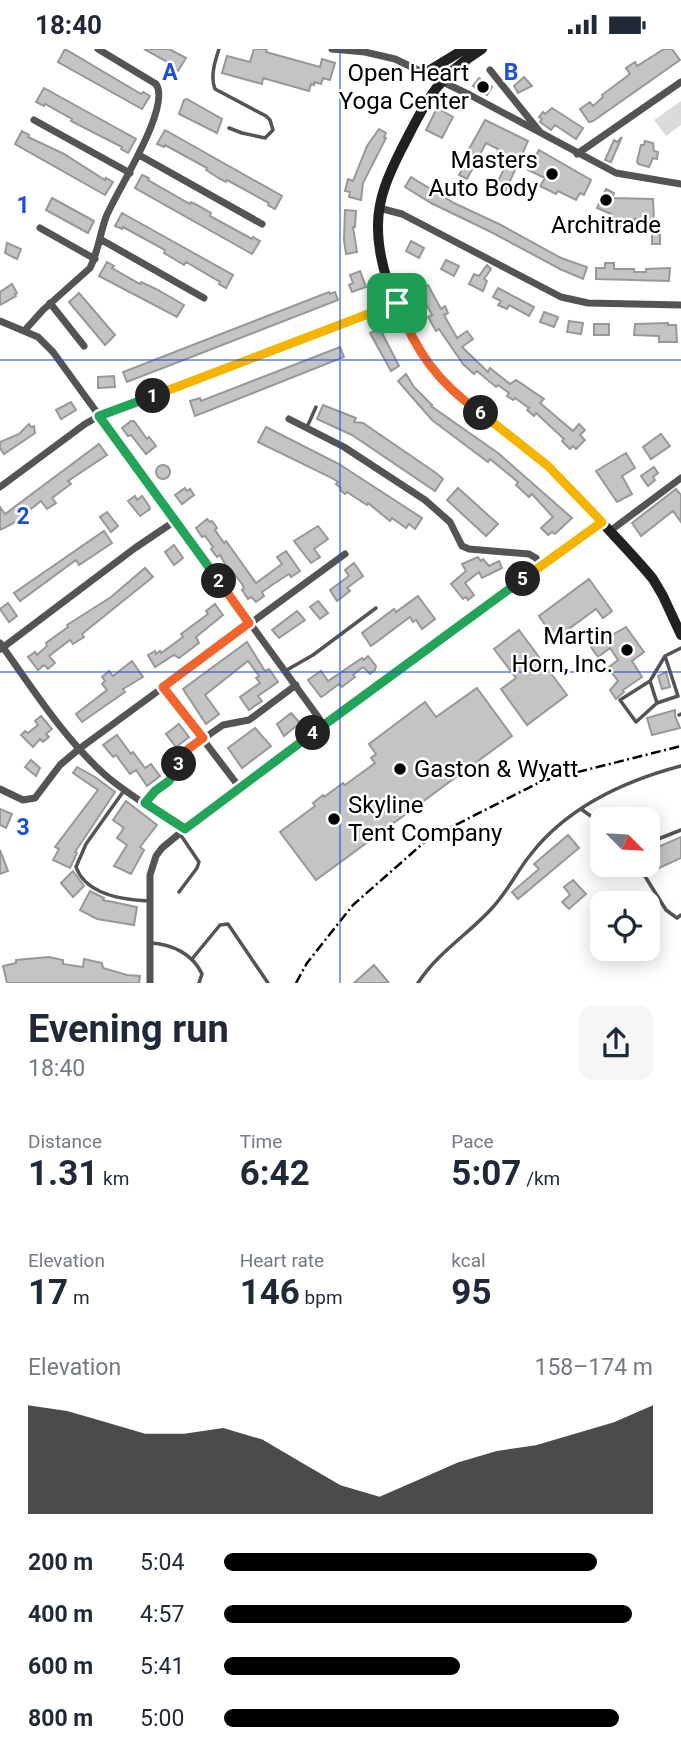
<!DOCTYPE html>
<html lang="en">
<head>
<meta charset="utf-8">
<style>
  body { margin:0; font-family:Roboto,sans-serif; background:#f6f6f7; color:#1f2937; height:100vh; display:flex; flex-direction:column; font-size:26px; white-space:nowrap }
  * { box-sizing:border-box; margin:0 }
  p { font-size:23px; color:#747a83 }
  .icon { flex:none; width:38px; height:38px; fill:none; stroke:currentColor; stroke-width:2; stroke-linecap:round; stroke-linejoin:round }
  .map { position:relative; height:934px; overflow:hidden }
  .details { display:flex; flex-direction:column; background:#fff; flex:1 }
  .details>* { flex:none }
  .needle { width:46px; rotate:114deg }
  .buttons { position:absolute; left:590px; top:758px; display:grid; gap:14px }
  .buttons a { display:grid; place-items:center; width:70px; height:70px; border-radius:14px; background:#fff; box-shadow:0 4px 18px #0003; font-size:35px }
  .pin { position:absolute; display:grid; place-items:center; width:60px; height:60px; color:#fff; margin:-30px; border-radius:14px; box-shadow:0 4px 10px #0006 }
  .km { position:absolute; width:35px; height:35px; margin:-18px; border-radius:50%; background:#222; color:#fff; font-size:19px; line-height:35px; text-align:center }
  .round { display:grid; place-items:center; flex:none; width:74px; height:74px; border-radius:14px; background:#f6f6f7 }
  .overview { display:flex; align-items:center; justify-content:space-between; height:119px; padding:0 28px }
  h1 { font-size:38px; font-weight:700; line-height:52px }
  .stats { display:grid; grid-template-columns:repeat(3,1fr); gap:10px; height:119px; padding:7px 28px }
  .stats div { display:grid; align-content:center }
  .stats b { font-size:35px; font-weight:700 }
  .stats small { font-size:19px; font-weight:400 }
  .stats p { font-size:19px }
  .chart { height:196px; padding:14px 28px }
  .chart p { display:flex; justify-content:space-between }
  .chart svg { width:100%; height:126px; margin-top:7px; fill:#000; opacity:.7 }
  ul { padding:0 28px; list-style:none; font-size:23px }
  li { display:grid; grid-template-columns:112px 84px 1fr; align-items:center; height:52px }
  li i { height:18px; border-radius:9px; background:#000 }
  .status { display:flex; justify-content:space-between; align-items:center; height:49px; padding:0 35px; background:#fff; direction:ltr }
  .status svg { height:19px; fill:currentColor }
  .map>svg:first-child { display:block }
</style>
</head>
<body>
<div class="status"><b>18:40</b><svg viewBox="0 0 49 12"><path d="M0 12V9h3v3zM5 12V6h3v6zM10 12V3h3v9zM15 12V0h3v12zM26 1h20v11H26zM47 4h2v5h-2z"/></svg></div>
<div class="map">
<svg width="681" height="934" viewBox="0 0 681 934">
  <rect width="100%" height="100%" fill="#fff"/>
  <path fill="#dbdbdb" d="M 681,52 L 681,76 L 666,87 L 654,71 Z"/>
  <path fill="#c4c4c4" stroke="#989898" stroke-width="2" d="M 65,0 L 141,45 L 143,43 L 150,47 L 142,60 L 58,13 Z
    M 144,0 L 169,0 L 186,9 L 178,22 L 171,18 L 173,16 Z
    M 254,0 L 267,0 L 266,3 L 320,18 L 322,10 L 335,14 L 330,31 L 323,29 L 321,35 L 314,33 L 314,36 L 311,35 L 309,42 L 263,29 L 262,35 L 222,24 L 227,7 L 250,13 Z
    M 664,0 L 672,0 L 680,11 L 593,72 L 589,73 L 580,60 L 590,53 L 593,57 L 603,48 L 602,46 L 630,25 L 626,19 L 635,13 L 637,17 Z
    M 524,28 L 532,37 L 518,44 L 514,37 Z
    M 479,29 L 492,38 L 487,46 L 473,37 Z
    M 44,39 L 136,90 L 128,104 L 121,100 L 122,98 L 71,72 L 72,70 L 45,55 L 44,57 L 36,53 Z
    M 187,50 L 222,70 L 217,84 L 179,65 L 184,51 Z
    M 437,59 L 453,68 L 442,89 L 426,81 Z
    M 552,59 L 583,79 L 576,90 L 555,76 L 551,81 L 540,73 L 542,70 L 539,68 L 543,63 L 545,65 Z
    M 485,71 L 528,92 L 506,141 L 496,136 L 508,112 L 497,107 L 498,100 L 486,94 L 467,130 L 459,126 L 471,104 L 468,102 Z
    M 379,80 L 386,84 L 384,88 L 386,89 L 363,134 L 361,151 L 349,148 L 350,143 L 345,142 L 348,130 L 353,132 L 367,97 Z
    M 165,81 L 282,147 L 275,160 L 268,156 L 269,154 L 227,131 L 226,133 L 220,130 L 206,121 L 207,119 L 165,96 L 164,98 L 157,95 Z
    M 22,82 L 29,86 L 28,88 L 64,105 L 105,131 L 106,129 L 113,133 L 105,146 L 15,95 Z
    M 622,88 L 611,113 L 605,111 L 614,91 L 617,93 Z
    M 645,92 L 653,94 L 654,102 L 658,103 L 657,110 L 653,109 L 649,118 L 638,115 L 637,112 L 641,96 L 644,96 Z
    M 539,101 L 591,131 L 584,146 L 580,144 L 576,151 L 558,142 L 556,145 L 540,137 L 545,129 L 528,121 Z
    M 142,126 L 149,129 L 148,131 L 190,155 L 191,153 L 197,156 L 211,164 L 210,167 L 252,190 L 253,188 L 260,192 L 252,205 L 135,139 Z
    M 411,128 L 454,154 L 501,176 L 561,209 L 587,218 L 583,230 L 560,220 L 489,182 L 431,154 L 405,138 Z
    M 606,140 L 614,144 L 612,149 L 653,150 L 654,171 L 634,170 L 634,177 L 619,178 L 619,185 L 611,185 L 611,165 L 597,159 Z
    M 52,149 L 94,172 L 88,184 L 46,161 Z
    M 345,161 L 356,162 L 355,178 L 353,178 L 357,203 L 346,205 L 344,191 Z
    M 122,164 L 233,226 L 226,239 L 219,235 L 220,233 L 186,213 L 184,216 L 164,204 L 165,201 L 123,178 L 122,180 L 115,177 Z
    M 652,182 L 660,182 L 660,195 L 652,195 Z
    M 411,192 L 424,199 L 419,209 L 406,202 Z
    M 7,194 L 21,200 L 17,210 L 5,204 Z
    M 446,211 L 459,217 L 454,227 L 441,220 Z
    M 107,213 L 114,217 L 112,219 L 140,235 L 141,233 L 156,240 L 184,256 L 177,268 L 99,227 Z
    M 605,214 L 614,214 L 614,220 L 634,220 L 634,223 L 646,223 L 646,220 L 670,219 L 669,232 L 596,230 L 596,219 L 605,219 Z
    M 487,216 L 491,220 L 484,230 L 487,232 L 483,242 L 469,235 L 474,225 L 479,227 Z
    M 360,222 L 366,238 L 352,243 L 349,236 L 353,234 L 350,226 Z
    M 12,235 L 17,244 L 15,245 L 16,247 L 0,256 L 0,243 Z
    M 428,236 L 441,260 L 445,257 L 448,264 L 444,266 L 457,289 L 467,282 L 473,290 L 462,298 L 488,323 L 490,319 L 510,335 L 516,331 L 544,350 L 540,354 L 573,382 L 579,375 L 585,381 L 580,386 L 585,391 L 576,400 L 573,397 L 570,400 L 562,392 L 564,390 L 536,364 L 534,367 L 527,361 L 529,359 L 515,349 L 513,351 L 507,347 L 509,344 L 498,336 L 496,338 L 477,322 L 474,325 L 463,315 L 439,280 L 436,282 L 428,268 L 432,266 L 419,241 Z
    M 498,239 L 534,258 L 529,267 L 509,256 L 507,260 L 498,256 L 501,252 L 493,248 Z
    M 329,243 L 330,245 L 335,243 L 338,251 L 127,333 L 123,323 Z
    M 79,244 L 115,286 L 105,296 L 69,253 Z
    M 544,263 L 558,268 L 554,278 L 540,273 Z
    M 569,272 L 583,274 L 581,285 L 567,283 Z
    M 668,274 L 668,276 L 676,276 L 677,293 L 659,293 L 659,287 L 634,286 L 635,275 Z
    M 594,275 L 609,275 L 609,286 L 594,286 Z
    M 380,280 L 399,317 L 391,322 L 370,284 Z
    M 340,298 L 344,308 L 195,367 L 190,352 L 200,349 L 201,352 Z
    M 406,325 L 414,338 L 432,356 L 431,357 L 498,404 L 572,469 L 555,485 L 552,483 L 548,486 L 541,479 L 553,468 L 532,445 L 529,448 L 516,436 L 518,433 L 490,410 L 488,413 L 432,371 L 398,332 Z
    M 114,327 L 115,338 L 98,339 L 98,328 Z
    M 71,353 L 76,361 L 61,370 L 56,361 Z
    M 323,356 L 356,369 L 354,373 L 363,374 L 436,424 L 443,430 L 435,442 L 352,386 L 317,370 Z
    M 131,372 L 134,372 L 147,390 L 149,388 L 156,397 L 146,405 L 131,386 L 128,387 L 122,379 Z
    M 29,375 L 31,378 L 34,377 L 35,384 L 4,405 L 0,399 L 0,393 L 19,385 Z
    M 266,378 L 339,415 L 422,469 L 415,480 L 409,475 L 406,479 L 392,469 L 390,472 L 368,454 L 367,456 L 347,443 L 345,445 L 340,441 L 341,439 L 336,435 L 338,433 L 332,429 L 258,393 Z
    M 661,385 L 670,397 L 651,410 L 643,398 Z
    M 99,395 L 107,406 L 68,432 L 71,435 L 52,449 L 56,454 L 47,460 L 41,452 L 12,475 L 0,481 L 0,458 L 5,465 Z
    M 626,404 L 635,419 L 622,427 L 632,445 L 617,453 L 596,422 Z
    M156 423a7 7 0 1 1 14 0a7 7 0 1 1-14 0Z
    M 654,418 L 658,424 L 653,428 L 655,431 L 648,437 L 641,427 Z
    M 185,439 L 187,442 L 190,440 L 194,446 L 182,455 L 175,446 Z
    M 458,439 L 498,475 L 486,487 L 447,451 Z
    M 676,440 L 681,446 L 681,473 L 673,462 L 641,487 L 632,474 Z
    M 135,447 L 137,451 L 142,447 L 149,457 L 150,460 L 140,467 L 128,452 Z
    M 107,463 L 118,477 L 111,483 L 100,468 Z
    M 207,470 L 210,473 L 212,472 L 217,479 L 215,481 L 224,494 L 226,492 L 256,534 L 282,515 L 277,508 L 286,502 L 300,522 L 291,528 L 289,525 L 275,534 L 262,543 L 264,547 L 256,553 L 251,548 L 248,550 L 242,541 L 244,539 L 242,535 L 234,525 L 232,527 L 220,506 L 217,508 L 211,500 L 213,498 L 205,487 L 202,488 L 196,479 Z
    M 318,477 L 328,490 L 314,500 L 320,508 L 311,514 L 294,492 Z
    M 104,482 L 112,494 L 79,516 L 76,511 L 20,552 L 14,544 Z
    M 174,496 L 183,509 L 174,516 L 165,503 Z
    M 478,508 L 481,512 L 483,510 L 489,517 L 499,512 L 502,519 L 482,529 L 479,523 L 465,534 L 474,546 L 468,551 L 466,548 L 463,550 L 451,535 L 466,522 L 462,515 Z
    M 354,514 L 363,527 L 347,539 L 350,542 L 337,552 L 330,541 L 349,527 L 345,521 Z
    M 145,519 L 153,528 L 82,585 L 84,588 L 73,595 L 70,591 L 49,607 L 55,614 L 48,620 L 44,616 L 38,621 L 28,608 L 35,603 L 37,606 L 47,597 L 46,594 L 68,578 L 67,576 L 111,548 Z
    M 589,530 L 612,562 L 603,569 L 596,560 L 555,590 L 539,567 Z
    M 418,547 L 435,570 L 422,580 L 416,571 L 413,573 L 410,568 L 371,597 L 362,584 L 394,560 L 396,563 Z
    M 318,552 L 328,564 L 320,570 L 310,558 Z
    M 8,554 L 17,567 L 9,573 L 0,560 Z
    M 215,555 L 223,566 L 196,588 L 199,594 L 179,609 L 174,606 L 155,618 L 148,606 L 155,602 L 156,605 L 160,602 L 161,604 L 183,588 L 181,585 L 208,565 L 206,562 Z
    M 297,562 L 305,571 L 279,589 L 272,581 Z
    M 626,578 L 644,603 L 632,612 L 642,628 L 623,641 L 624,643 L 616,650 L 610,641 L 618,632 L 608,619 L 618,611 L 610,599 L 598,608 L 591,598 Z
    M 519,581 L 567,646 L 527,676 L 501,640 L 516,629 L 494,600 Z
    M 247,593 L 265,622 L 269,620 L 278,633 L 258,647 L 262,652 L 249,661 L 240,648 L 260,634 L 256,629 L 259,627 L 248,612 L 205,646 L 219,665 L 206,675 L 183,640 Z
    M 368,607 L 376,617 L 375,621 L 370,625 L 363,618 L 353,626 L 355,628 L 342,638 L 339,635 L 323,647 L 321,648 L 308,631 L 321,622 L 328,632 L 362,609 L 364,611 Z
    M 132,612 L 143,628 L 123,640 L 125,643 L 82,673 L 76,665 L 107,641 L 102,635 L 105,632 L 102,628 L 109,622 L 113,627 Z
    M 666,623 L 670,638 L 662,640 L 658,627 Z
    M 477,639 L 512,687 L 316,831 L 280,783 L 315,757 L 313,754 L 323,746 L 324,748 L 343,734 L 345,736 L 375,714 L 371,709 L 376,705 L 369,695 L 425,653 L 436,668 Z
    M 675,661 L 675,667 L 680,679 L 652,686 L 647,669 Z
    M 291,664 L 300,674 L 284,687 L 277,675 Z
    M 41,667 L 52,680 L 46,685 L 49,688 L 43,693 L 40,690 L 33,698 L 21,686 L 25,682 L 28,684 L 38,676 L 35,672 Z
    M 179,675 L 189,688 L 176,698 L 166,685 Z
    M 255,679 L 271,697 L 242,719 L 228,699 Z
    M 117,686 L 131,705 L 133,703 L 145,719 L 151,715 L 160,727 L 147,737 L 136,721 L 130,725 L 116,706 L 113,708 L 103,696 Z
    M 31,711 L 40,719 L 36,727 L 25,718 Z
    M 77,718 L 95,728 L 115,743 L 75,803 L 77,804 L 70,819 L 53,811 L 59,800 L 55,798 L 98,741 L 73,724 Z
    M 126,752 L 157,776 L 140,798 L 144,801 L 131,825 L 114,817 L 127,796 L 117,789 L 124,779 L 113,771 Z
    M 0,760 L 12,765 L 6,779 L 0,776 Z
    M 568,786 L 579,799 L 518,850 L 512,843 L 539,820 L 534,815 Z
    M 681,788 L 681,809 L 657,820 L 649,802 Z
    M 0,801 L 8,822 L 0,825 Z
    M 73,822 L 84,837 L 73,848 L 61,834 Z
    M 573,831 L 586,845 L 569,860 L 562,853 L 570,846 L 564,838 Z
    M 90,842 L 104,849 L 103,851 L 137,858 L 134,876 L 97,870 L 80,861 Z
    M 49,908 L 63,911 L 63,915 L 83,918 L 84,910 L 102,914 L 103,919 L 127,926 L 140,927 L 139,934 L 7,934 L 3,917 L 16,914 L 16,911 Z
    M 374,916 L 389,934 L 354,934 Z"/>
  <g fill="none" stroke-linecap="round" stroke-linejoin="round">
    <path stroke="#545454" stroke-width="3.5" d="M 219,0 C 215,12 210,28 215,40 L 266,67 L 270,71 L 273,81 L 265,89 L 242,84 L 229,79
      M 307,378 L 316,358
      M 665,607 L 678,647 L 657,654 L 650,632 L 665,607 L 681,599
      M 285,622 L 313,606 L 376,559
      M 650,632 L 620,651 L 636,673 L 657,654
      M 679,666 L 681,665
      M 123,743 L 86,795 L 76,818 C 86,846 123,851 149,852
      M 581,760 L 602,775
      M 648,794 L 681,781
      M 638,816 L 666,861 L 677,869 L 681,866
      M 179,843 L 197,819 L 199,813 L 180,785
      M 150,894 C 172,895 193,905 202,925 L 199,934
      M 192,910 L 220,876 L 228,875 L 268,934
      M 418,934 C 438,903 469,885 493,858 C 508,842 517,822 531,805 C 568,758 624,732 681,717"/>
    <path stroke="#545454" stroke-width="7" d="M 332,0 L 365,3 L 395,10 L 470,46 L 616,124 L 681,135
      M 490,21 L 540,83
      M 34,71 L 130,124
      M 577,105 L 681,33
      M 139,106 L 262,175
      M 379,159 L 402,165 L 561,248 L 588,254 L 681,256
      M 40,179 L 95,210
      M 100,190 L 204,249
      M 50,254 L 84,297
      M 0,272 L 38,288 L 53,303 L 324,676
      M 25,281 L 43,261 L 90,219 C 98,203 100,185 106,168 C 116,143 172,58 156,35 L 98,0
      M 289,370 L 344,398 L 425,451 L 450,473 L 462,497 L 469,500 L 529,505 L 536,509 L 542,517
      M 0,438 L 85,375 L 99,367 L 397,254
      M 610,482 L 681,429
      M 0,594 C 32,639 63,688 104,725 C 128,746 158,763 185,781
      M 1,600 L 135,499 L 175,472
      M 163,638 L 240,739
      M 0,740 L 23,751 L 35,749 L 60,716 L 79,700 L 345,505
      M 145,754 L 169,732 L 187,701 L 223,676 L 249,671 L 296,636
      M 150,934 L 150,826 L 156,807 L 162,799 L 191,775 L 355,652 L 602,473"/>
    <path stroke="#212121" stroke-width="10" d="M 482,0 C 434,30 426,53 401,101 C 389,125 378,149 378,176 C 377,228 414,307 452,342 C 477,364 507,381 533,403 C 556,422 576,445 596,467 C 615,488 635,508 653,530 L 663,547 L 681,586
      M 425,24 L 463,1 L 476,4"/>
    <path stroke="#000" stroke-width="2.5" stroke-dasharray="10 3.5 2 3.5" stroke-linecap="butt" d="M 296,934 L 307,914 L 353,856 L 428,790 L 542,732 L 681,697"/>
  </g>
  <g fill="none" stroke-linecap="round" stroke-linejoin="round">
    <g stroke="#fff" stroke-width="14">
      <path id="split-1" d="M 153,347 L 397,254"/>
    </g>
    <g stroke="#fff" stroke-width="14">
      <path id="split-2" d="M 153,347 L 99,367 L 219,532"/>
    </g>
    <g stroke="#fff" stroke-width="14">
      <path id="split-3" d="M 179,715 L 187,701 L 203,689 L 163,638 L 249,574 L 219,532"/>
    </g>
    <g stroke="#fff" stroke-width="14">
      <path id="split-4" d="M 179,715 L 169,732 L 155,742 L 145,754 L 185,780 L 313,684"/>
    </g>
    <g stroke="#fff" stroke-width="14">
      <path id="split-5" d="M 313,684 L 523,530"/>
    </g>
    <g stroke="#fff" stroke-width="14">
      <path id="split-6" d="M 481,364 L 548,417 L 602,473 L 523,530"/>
    </g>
    <g stroke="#fff" stroke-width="14">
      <path id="split-7" d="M 397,254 C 416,303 438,334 481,364"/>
    </g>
    <use href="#split-1" stroke="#f5b400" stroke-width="9"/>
    <use href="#split-2" stroke="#22a559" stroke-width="9"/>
    <use href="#split-3" stroke="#f0652b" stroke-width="9"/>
    <use href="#split-4" stroke="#22a559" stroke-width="9"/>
    <use href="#split-5" stroke="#22a559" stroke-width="9"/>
    <use href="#split-6" stroke="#f5b400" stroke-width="9"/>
    <use href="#split-7" stroke="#f0652b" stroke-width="9"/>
  </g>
  <path fill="none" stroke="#1d4ed8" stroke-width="2" stroke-opacity="0.55" d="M 340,0 L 340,934M 0,311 L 681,311M 0,623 L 681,623"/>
  <g fill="#000" stroke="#fff" stroke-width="2.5">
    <circle cx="483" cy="38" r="7"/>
    <circle cx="552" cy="125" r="7"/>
    <circle cx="606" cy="151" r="7"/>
    <circle cx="627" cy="601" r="7"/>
    <circle cx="400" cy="720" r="7"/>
    <circle cx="334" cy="770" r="7"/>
  </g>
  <g text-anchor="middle" stroke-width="5" stroke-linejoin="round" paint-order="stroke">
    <g font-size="24" fill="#000" stroke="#fff" text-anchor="end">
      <text x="469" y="32">Open Heart<tspan x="469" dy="28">Yoga Center</tspan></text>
      <text x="538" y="119">Masters<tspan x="538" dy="28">Auto Body</tspan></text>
      <text x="606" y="184" text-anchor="middle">Architrade</text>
      <text x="613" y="595">Martin<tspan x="613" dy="28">Horn, Inc.</tspan></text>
      <text x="414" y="728" text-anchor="start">Gaston &amp; Wyatt</text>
      <text x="348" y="764" text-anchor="start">Skyline<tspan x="348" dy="28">Tent Company</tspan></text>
    </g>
  </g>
  <g font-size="23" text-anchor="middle" font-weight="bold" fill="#1d4ed8" stroke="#fff" stroke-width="5" stroke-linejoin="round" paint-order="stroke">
    <text x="170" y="31">A</text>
    <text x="511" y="31">B</text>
    <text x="23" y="164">1</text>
    <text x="23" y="475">2</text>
    <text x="23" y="786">3</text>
  </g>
</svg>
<div class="buttons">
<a><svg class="needle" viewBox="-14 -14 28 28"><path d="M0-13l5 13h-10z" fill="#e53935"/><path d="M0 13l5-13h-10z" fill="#747a83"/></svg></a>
<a><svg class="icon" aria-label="locate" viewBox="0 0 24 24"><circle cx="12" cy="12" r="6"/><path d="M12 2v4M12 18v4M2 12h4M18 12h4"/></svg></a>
</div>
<div class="pin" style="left:397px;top:254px;background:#1e9e55"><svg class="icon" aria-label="arrive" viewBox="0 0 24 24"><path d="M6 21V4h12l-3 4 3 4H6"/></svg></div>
<b class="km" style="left:153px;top:347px">1</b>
<b class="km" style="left:219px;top:532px">2</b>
<b class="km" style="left:179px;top:715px">3</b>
<b class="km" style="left:313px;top:684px">4</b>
<b class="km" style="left:523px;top:530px">5</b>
<b class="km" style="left:481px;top:364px">6</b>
</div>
<section class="details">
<div class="overview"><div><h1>Evening run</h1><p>18:40</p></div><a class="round"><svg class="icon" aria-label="share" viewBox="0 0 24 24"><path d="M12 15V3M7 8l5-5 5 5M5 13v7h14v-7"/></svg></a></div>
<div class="stats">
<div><p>Distance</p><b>1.31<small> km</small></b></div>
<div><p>Time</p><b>6:42</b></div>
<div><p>Pace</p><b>5:07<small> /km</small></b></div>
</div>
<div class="stats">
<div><p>Elevation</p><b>17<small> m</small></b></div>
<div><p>Heart rate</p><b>146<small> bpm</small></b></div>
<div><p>kcal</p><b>95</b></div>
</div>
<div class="chart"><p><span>Elevation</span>158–174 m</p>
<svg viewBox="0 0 160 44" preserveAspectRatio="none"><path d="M0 44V6L10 8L20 12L30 16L40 16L50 14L60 18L70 26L80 34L90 38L100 32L110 26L120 22L130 20L140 16L150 12L160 6V44z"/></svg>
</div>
<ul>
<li><b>200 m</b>5:04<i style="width:87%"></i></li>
<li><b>400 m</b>4:57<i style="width:95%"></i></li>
<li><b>600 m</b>5:41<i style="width:55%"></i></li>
<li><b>800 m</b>5:00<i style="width:92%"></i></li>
</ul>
</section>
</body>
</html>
